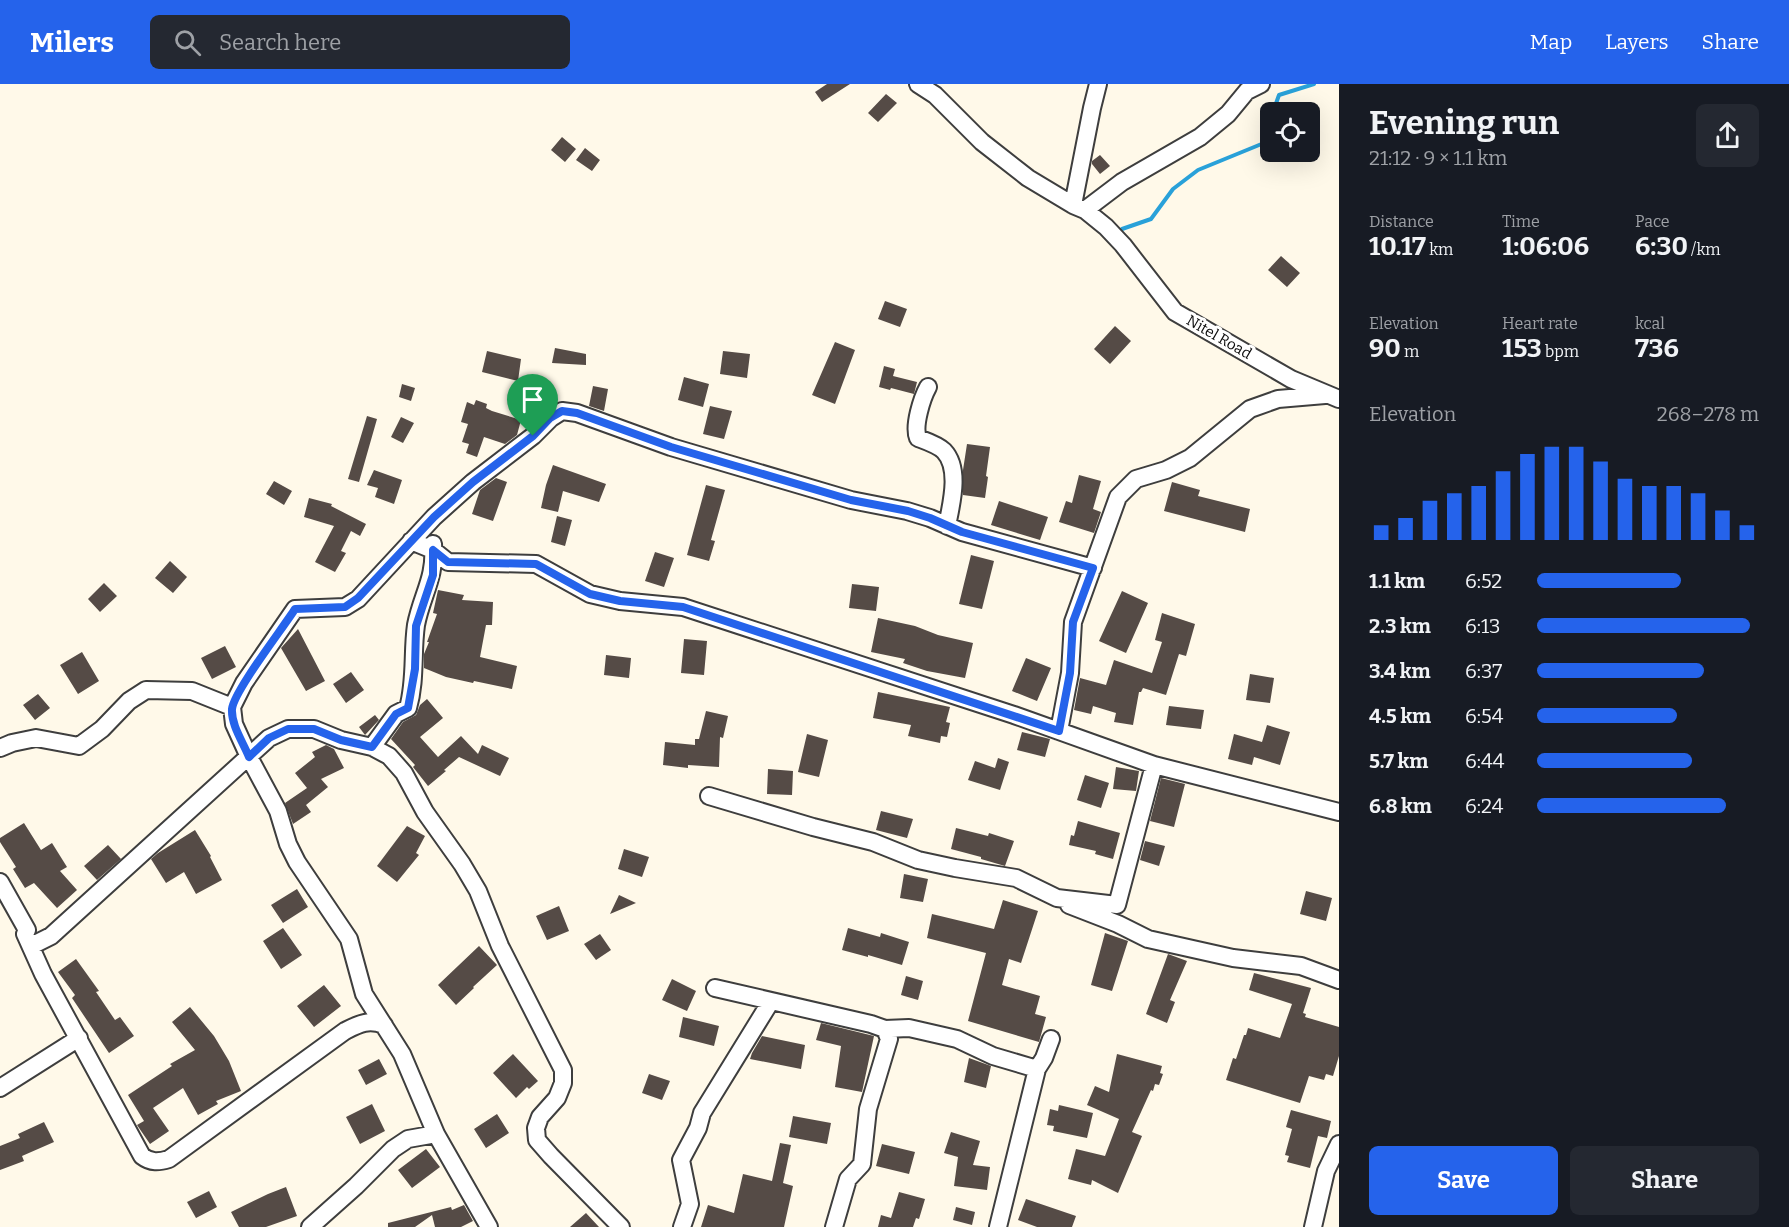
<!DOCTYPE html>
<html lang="en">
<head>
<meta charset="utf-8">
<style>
  body { margin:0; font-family:Bitter,serif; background:#242831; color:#f1f3f6; height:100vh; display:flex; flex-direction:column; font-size:22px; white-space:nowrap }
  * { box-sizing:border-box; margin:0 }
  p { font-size:20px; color:#9ea1a6 }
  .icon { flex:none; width:33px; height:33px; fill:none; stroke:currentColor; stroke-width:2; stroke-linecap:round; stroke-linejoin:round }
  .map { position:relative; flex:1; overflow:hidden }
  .panel { display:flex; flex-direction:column; background:#171b24; width:450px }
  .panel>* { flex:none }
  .controls { position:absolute; left:1260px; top:18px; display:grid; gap:12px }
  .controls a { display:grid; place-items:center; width:60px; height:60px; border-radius:9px; background:#171b24; box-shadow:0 6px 24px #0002; font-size:30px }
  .pin { position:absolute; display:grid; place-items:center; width:51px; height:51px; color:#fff; margin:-62px -26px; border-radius:50% 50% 50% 0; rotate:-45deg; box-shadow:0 0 6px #0007 }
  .pin .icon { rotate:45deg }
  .round { display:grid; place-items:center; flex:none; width:63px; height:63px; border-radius:9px; background:#242831 }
  .head { display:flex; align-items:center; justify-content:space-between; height:102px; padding:0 30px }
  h1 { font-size:33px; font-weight:700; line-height:45px }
  .stats { display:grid; grid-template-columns:repeat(3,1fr); gap:9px; height:102px; padding:6px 30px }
  .stats div { display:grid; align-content:center }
  .stats b { font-size:26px; font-weight:700 }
  .stats small { font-size:16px; font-weight:400 }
  .stats p { font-size:16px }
  .chart { height:168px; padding:12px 30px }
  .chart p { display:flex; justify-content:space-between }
  .chart svg { width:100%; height:108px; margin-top:6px; stroke:#2563eb; stroke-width:6 }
  .cta { display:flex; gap:12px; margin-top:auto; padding:12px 30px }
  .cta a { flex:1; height:69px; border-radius:9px; background:#2563eb; color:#fff; font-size:24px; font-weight:700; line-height:69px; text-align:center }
  .cta a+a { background:#242831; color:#f1f3f6 }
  ul { padding:0 30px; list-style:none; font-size:20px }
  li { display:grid; grid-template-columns:96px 72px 1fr; align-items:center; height:45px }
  li i { height:15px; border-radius:8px; background:#2563eb }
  header { display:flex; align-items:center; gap:36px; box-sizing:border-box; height:84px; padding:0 30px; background:#2563eb; color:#fff }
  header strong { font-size:28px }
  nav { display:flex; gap:33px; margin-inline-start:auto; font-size:21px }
  .search { width:420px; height:54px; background:#242831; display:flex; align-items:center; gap:15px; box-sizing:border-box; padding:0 21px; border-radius:9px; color:#9ea1a6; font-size:22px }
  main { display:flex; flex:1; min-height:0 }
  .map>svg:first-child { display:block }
</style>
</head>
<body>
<header>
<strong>Milers</strong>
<div class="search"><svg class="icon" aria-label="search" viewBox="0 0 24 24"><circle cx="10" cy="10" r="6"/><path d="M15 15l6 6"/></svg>Search here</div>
<nav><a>Map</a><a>Layers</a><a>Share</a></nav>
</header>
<main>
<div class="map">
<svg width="1339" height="1143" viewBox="0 0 1339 1143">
  <rect width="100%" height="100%" fill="#fff9e9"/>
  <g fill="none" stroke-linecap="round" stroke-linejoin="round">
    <path stroke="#29a1d9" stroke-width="4" d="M 1273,28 L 1279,11 L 1314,0
      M 1117,149 L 1122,145 L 1151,135 L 1173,105 L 1198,86 L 1264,59 L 1270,38"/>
  </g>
  <path fill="#554b46" d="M 827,0 L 850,0 L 822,18 L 815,8 Z
    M 886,10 L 897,19 L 878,38 L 868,29 Z
    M 562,53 L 576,65 L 565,78 L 551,66 Z
    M 585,64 L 600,76 L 592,87 L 576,76 Z
    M 1100,71 L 1110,82 L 1100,90 L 1092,80 L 1092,77 Z
    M 1281,172 L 1300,189 L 1287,203 L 1268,186 Z
    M 885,217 L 907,225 L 900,243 L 878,235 Z
    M 1115,242 L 1131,257 L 1110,280 L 1094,265 Z
    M 835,258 L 855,266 L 835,320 L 812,311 Z
    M 555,264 L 586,270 L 586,281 L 552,279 Z
    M 487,267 L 521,275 L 518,297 L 482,288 Z
    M 723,267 L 750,270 L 747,294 L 720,290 Z
    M 884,282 L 895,285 L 893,292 L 917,298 L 914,310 L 891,304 L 890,306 L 879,303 Z
    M 684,293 L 709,300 L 703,323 L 678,316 Z
    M 402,300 L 415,304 L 411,317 L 399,313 Z
    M 593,302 L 608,305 L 604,327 L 589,322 Z
    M 476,316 L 487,320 L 486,324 L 492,327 L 521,336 L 517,351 L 505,360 L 484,353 L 477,373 L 466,369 L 469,360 L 462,358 L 468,340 L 461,338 L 467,318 L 474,321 Z
    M 710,322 L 732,327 L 724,355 L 703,350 Z
    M 367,332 L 377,335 L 359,398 L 348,395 Z
    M 401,333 L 414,339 L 403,359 L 391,353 Z
    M 967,360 L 990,363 L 986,392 L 988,393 L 985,414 L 963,411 L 963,386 Z
    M 553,381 L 606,400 L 599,418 L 563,407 L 558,428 L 541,424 L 546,401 Z
    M 374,386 L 402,396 L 394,420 L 375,413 L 378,404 L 367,401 Z
    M 1079,391 L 1101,397 L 1093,425 L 1101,428 L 1094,449 L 1059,438 L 1066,417 L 1072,419 Z
    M 496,394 L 507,398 L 493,437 L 472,430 L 480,406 Z
    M 274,397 L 292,407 L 284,421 L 266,410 Z
    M 1172,398 L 1200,406 L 1198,412 L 1250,425 L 1245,448 L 1164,427 Z
    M 706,401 L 725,406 L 711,456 L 715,457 L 709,477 L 687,471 Z
    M 309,414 L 332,420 L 331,422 L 366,440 L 360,452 L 351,447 L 341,467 L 346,469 L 335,488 L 315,478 L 334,442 L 304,433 Z
    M 999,417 L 1048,433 L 1040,456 L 991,441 Z
    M 557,432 L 572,436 L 565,462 L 551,458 Z
    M 655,468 L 674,474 L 664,503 L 645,497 Z
    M 971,471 L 994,477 L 982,525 L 959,520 Z
    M 170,477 L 187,493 L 173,509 L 155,494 Z
    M 104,499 L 117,512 L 100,528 L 88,515 Z
    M 852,500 L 879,503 L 876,527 L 849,524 Z
    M 438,506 L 464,511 L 462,516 L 493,518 L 492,541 L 486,541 L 480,573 L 517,582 L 512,605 L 474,597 L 473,599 L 446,593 L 424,584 L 424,570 L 429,558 L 427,558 L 437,530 L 433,529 Z
    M 1122,507 L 1148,519 L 1126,569 L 1099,557 Z
    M 1162,529 L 1195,540 L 1186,572 L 1179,570 L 1166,611 L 1143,604 L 1141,608 L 1139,608 L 1133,641 L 1114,638 L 1116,629 L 1093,622 L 1091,630 L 1074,626 L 1080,594 L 1106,601 L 1114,576 L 1152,589 L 1162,558 L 1155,556 Z
    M 878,534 L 915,542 L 938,551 L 973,559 L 965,594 L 927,587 L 903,579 L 905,575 L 871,568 Z
    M 298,545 L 325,597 L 306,607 L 281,564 Z
    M 684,555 L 707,557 L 704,591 L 681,589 Z
    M 225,562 L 236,583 L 212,595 L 201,574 Z
    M 82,568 L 99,597 L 78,610 L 60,581 Z
    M 606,571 L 631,574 L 629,594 L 604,591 Z
    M 1026,574 L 1051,584 L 1037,617 L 1012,607 Z
    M 351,588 L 364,606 L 346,619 L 333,600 Z
    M 1250,590 L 1274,594 L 1270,619 L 1246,616 Z
    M 878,608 L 950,623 L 946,638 L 950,639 L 947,653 L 941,652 L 940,659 L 908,652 L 911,641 L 873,634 Z
    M 38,610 L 50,624 L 35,636 L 23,621 Z
    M 427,615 L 443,634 L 420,653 L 438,673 L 461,652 L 478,670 L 482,661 L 509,674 L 500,692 L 459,673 L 444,686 L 446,687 L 428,702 L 413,683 L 415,681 L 391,655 L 403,638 L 416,631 L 420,621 Z
    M 1169,622 L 1204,626 L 1201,645 L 1166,641 Z
    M 706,627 L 728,632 L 723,654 L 720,653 L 719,683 L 688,681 L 688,684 L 663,681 L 665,658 L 695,661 L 695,655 L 699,655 Z
    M 375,631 L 379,636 L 365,651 L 359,643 Z
    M 1267,641 L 1290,648 L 1280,681 L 1254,673 L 1252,681 L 1228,675 L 1234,650 L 1262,658 Z
    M 1022,648 L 1050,655 L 1045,673 L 1017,666 Z
    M 807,650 L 828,656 L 819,693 L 798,688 Z
    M 326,661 L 334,665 L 344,684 L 321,695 L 328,703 L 306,721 L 311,728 L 293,740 L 285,719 L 307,704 L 295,689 L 315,673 L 312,668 Z
    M 998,674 L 1009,678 L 1000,706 L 968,696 L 975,677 L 995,684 Z
    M 1116,683 L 1139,687 L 1136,707 L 1113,705 Z
    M 768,685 L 793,687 L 792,711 L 767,710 Z
    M 1085,691 L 1109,699 L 1101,724 L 1077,716 Z
    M 1161,694 L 1185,700 L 1174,743 L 1150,737 Z
    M 881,727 L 913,735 L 907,754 L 876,746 Z
    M 1078,737 L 1120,749 L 1113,775 L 1095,770 L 1096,767 L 1069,761 L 1071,751 L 1074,752 Z
    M 24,739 L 41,766 L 52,759 L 67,783 L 60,787 L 77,806 L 57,824 L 34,799 L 25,804 L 13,785 L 16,783 L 0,758 L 0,754 Z
    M 407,742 L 425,752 L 416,769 L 419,771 L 397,798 L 377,782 Z
    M 956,744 L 988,752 L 989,749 L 1014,757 L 1005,782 L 981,775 L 981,773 L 951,765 Z
    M 195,746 L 211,772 L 210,773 L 222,796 L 196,810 L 184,788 L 166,799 L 151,775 L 158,769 Z
    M 1145,757 L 1165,762 L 1159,782 L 1140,776 Z
    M 108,761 L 121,775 L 97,796 L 84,782 Z
    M 624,765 L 649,773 L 642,793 L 618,785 Z
    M 904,790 L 928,795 L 923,818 L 900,814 Z
    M 297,805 L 308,823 L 283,839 L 271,821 Z
    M 1306,807 L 1332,814 L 1326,837 L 1300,830 Z
    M 619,811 L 636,819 L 610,830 Z
    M 1003,816 L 1038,827 L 1021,879 L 1009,875 L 1002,901 L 1040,912 L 1035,930 L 1046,933 L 1039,958 L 968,937 L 986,869 L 927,854 L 932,830 L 994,845 Z
    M 559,822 L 569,847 L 547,856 L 536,832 Z
    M 283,844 L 302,871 L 281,885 L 263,857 Z
    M 848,844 L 880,853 L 881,849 L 909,858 L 902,881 L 868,871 L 868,873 L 842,866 Z
    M 1105,849 L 1128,857 L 1112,907 L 1091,901 Z
    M 600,850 L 611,866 L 596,876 L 584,860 Z
    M 479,862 L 497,881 L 473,903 L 474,904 L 456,921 L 438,901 Z
    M 1168,870 L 1187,877 L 1170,916 L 1175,918 L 1167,939 L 1146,930 Z
    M 76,875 L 99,907 L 96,908 L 115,936 L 120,933 L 134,952 L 109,969 L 72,914 L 75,911 L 58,888 Z
    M 1254,889 L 1311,904 L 1303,929 L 1306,930 L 1305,933 L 1339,943 L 1339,972 L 1333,992 L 1326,990 L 1324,996 L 1309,992 L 1300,1019 L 1226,996 L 1233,974 L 1236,975 L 1244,951 L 1246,951 L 1248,944 L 1280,954 L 1292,920 L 1249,906 Z
    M 906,892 L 923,897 L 918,916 L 901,911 Z
    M 672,895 L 696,907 L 687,927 L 662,916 Z
    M 324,901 L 341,922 L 314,943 L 297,922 Z
    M 190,923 L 214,952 L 229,977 L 241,1007 L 216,1017 L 218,1020 L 198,1031 L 183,1004 L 153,1024 L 169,1047 L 150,1060 L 137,1041 L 144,1037 L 128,1011 L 172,982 L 170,980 L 195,966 L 172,938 Z
    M 683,933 L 719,942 L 714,962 L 679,953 Z
    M 821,939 L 874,952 L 862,1008 L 835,1003 L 841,962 L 816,956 Z
    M 762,952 L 805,961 L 801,985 L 750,975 L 752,969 Z
    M 513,970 L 538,997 L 529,1005 L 527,1003 L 516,1014 L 493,989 Z
    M 1117,970 L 1162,982 L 1160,989 L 1163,990 L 1159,1001 L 1155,1000 L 1153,1007 L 1151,1006 L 1132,1048 L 1142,1052 L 1118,1109 L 1092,1096 L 1091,1101 L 1068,1095 L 1076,1065 L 1105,1072 L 1119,1035 L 1087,1021 L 1095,1002 L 1109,1008 Z
    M 969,974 L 991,982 L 986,1004 L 964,998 Z
    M 379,975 L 387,990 L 366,1001 L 358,986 Z
    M 649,990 L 670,997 L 662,1016 L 642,1009 Z
    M 372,1020 L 385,1047 L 360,1060 L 346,1033 Z
    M 1059,1021 L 1093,1029 L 1087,1054 L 1053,1047 L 1054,1042 L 1047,1041 L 1050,1025 L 1058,1027 Z
    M 1291,1026 L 1331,1037 L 1327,1054 L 1318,1052 L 1310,1084 L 1287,1078 L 1289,1072 L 1285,1071 L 1292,1045 L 1286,1043 Z
    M 497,1030 L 509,1049 L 486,1064 L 474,1045 Z
    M 793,1032 L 831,1039 L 827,1060 L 789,1053 Z
    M 44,1038 L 54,1058 L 22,1072 L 24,1077 L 0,1086 L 0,1062 L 20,1054 L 18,1050 Z
    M 951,1048 L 980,1057 L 973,1081 L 990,1083 L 987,1106 L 954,1102 L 958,1073 L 944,1069 Z
    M 780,1059 L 791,1061 L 783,1099 L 793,1102 L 784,1143 L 701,1143 L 708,1121 L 734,1129 L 743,1090 L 772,1097 Z
    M 882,1060 L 915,1068 L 909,1090 L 876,1082 Z
    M 426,1065 L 440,1083 L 412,1104 L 398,1086 Z
    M 286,1103 L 297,1132 L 266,1143 L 239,1143 L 231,1128 L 268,1110 Z
    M 209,1107 L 217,1123 L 196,1134 L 187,1118 Z
    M 899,1108 L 925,1115 L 919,1135 L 916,1134 L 913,1143 L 878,1143 L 881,1131 L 891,1134 Z
    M 1026,1115 L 1076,1132 L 1072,1143 L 1037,1143 L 1018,1136 Z
    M 464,1121 L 473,1137 L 461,1143 L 435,1143 L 432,1131 L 415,1143 L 388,1143 L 388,1139 L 451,1123 L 452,1126 Z
    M 956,1123 L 975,1128 L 972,1141 L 953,1136 Z
    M 586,1129 L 599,1143 L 570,1143 Z"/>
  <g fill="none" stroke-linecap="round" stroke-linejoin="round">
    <g stroke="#3e3e3e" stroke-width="20">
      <path id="minor" d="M 918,0 L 935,11 L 982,58 L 1028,94 L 1073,121 L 1085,126 L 1106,143 L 1123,161 L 1175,228 L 1291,295 L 1339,315
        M 1073,121 L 1092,24 L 1098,0
        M 1085,126 L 1122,98 L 1200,53 L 1228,30 L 1247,7 L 1261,0
        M 928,303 C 922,314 913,342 918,354 C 926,357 938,361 944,367 C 961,385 951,421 947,442
        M 411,457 L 433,466 L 448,478 L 536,480 L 590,510 L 620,517 L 683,523 L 1014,631 L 1154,681 L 1339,728
        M 1059,647 L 1070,589 L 1073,538 L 1118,413 L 1136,395 L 1166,386 L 1190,374 L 1250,325 L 1278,315 L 1325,311
        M 372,663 L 396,630 L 408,624 C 416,596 412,569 416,541 C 422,510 436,494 433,460
        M 0,664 L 12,659 L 36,654 L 79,662 L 102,645 L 129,617 L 146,606 L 192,607 L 232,623
        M 709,712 L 813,743 L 873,758 L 918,776 L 955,784 L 1016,794 L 1057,814 L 1117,821 L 1154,681
        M 0,798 L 27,846 L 25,850 L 43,890 L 142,1072 C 151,1079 159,1078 169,1075 L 345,947 C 359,940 368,935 384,941
        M 1069,821 L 1118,840 L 1148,855 L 1233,874 L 1301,882 L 1339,896
        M 31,862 L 51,852 L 269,654 L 288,645 L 314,645 L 341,656 L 372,663 L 389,672 L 404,689 L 425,728 L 462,780 L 478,807 L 500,862 L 563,986 L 563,999 L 557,1014 L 540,1033 L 536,1044 L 537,1056 L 551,1072 L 621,1143
        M 715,904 L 871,940 L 885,945 L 889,955 L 868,1025 L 862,1080 L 848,1095 L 834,1143
        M 885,945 L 909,944 L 957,955 L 993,972 L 1037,985
        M 0,1004 L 79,954
        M 310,1143 L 356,1102 L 393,1065 L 408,1055 L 436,1050
        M 489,1143 L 436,1050 L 402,970 L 364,910 L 349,855 L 297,778 L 288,760 L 278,727 L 249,673 L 234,640 L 232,623 L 244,599 L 295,525 L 345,523 L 358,515 L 434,433 L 473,398 L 533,352 L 551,334 L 562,327 L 577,329 L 671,363 L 851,416 L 907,427 L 930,434 L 962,448 L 1093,484
        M 682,1143 L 690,1120 L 681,1076 L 698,1044 L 702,1029 L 771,917
        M 998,1143 L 1037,985 L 1044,974 L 1051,955
        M 1313,1143 L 1326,1087 L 1339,1060"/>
    </g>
    <use href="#minor" stroke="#fff" stroke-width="16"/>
  </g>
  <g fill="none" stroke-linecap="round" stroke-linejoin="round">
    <g stroke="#fff" stroke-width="12">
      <path id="route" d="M 562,327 L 577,329 L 671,363 L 851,416 L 908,427 L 930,434 L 962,448 L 1093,484 L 1073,538 L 1070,589 L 1059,647 L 683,523 L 620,517 L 590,510 L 536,480 L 448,478 L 433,466 L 433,491 L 416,542 L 415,585 L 408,624 L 396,630 L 372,663 L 341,656 L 314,645 L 288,645 L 269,654 L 249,673 C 243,658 231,641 232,625 C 234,607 283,544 295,525 L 345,523 L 358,514 L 434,433 L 473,398 L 533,352 L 550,334 Z"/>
    </g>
    <use href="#route" stroke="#2563eb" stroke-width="8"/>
  </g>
  <g text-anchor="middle" stroke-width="6" stroke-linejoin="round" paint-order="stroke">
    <g font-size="15" fill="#0b0b0b" stroke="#fff">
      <text transform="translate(1219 253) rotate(30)" y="5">Nitel Road</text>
    </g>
  </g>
</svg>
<div class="controls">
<a><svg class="icon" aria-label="locate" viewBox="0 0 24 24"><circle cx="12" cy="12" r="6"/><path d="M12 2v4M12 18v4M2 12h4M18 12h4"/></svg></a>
</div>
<div class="pin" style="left:533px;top:352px;background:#1e9e55"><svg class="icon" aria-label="arrive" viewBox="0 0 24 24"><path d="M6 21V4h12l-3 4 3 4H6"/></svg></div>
</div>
<section class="panel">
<div class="head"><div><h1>Evening run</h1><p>21:12 · 9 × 1.1 km</p></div><a class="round"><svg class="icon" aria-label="share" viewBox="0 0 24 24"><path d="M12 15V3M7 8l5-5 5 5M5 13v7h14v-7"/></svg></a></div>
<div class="stats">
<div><p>Distance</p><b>10.17<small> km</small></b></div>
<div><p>Time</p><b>1:06:06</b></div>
<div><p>Pace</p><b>6:30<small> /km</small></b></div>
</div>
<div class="stats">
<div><p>Elevation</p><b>90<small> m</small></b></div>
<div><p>Heart rate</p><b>153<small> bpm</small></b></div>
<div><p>kcal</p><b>736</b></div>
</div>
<div class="chart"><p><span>Elevation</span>268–278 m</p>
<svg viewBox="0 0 160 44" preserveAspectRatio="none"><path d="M5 44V38M15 44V35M25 44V28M35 44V25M45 44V22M55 44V16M65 44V9M75 44V6M85 44V6M95 44V12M105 44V19M115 44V22M125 44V22M135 44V25M145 44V32M155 44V38"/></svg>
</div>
<ul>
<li><b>1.1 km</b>6:52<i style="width:65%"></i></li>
<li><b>2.3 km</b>6:13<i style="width:96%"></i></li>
<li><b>3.4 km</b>6:37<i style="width:75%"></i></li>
<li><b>4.5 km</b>6:54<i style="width:63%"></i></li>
<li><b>5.7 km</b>6:44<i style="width:70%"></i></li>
<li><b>6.8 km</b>6:24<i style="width:85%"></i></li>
</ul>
<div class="cta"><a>Save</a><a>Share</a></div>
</section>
</main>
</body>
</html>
